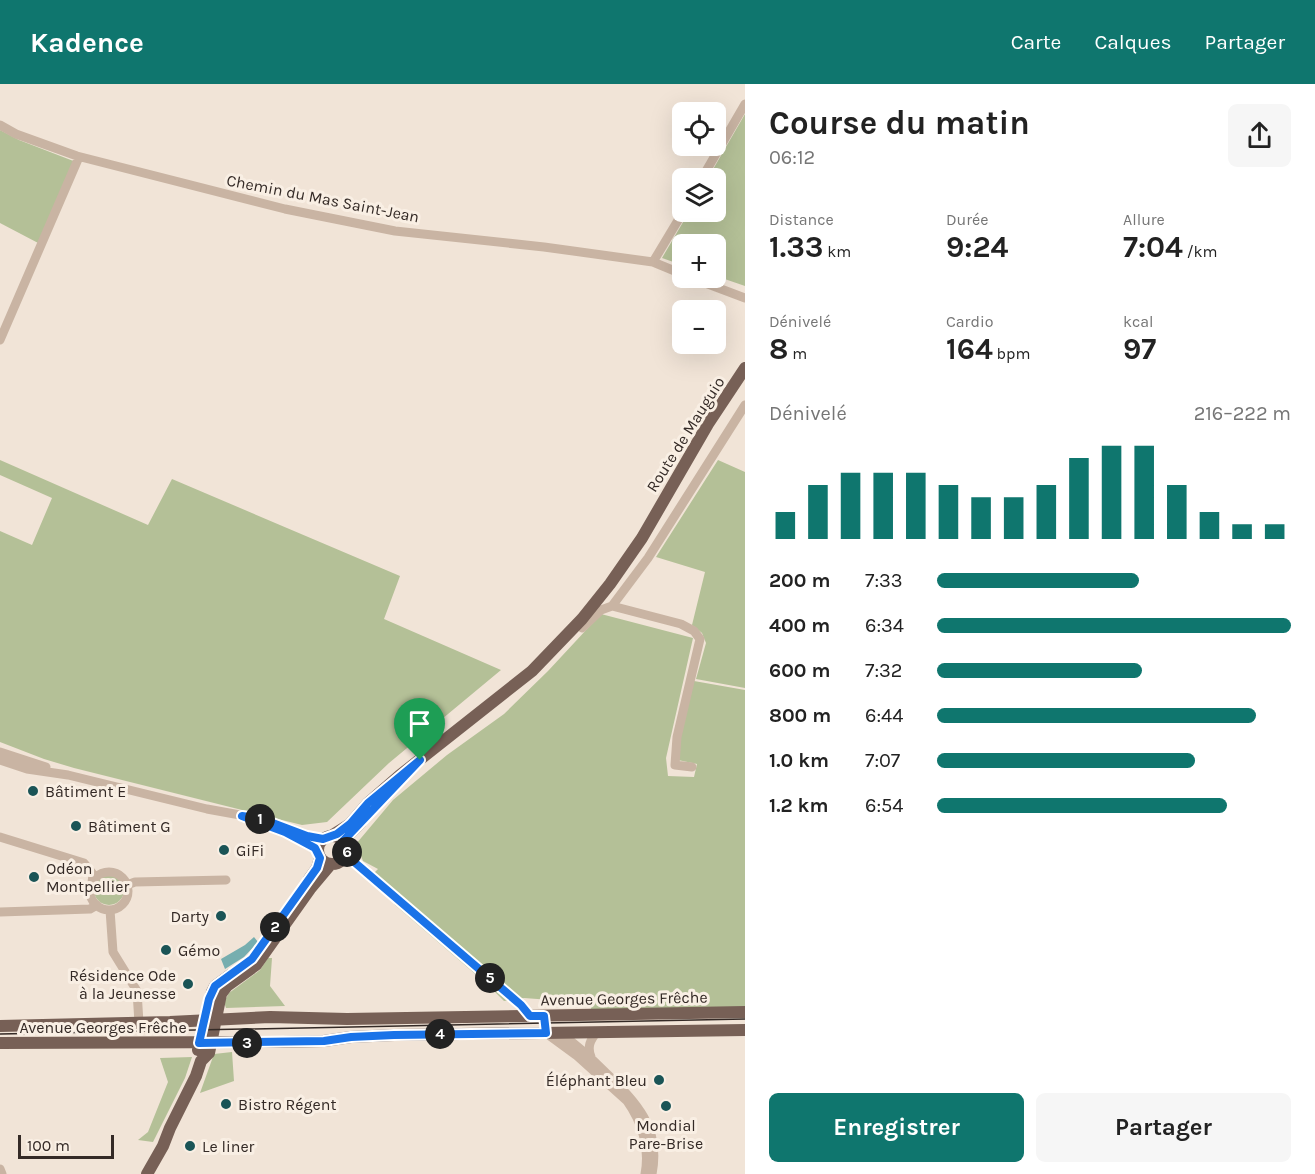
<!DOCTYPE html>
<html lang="fr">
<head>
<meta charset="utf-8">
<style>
  body { margin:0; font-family:Karla,sans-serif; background:#f6f6f6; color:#222; height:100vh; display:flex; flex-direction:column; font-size:22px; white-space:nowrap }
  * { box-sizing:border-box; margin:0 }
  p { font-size:20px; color:#767676 }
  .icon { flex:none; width:33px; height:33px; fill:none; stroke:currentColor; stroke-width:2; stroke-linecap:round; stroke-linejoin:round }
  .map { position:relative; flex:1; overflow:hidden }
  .drawer { display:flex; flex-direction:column; background:#fff; width:570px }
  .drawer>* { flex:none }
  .fabs { position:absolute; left:672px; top:18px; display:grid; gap:12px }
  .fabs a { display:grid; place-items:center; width:54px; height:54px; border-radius:9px; background:#fff; box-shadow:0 6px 24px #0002; font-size:30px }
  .scale { position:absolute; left:18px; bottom:15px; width:96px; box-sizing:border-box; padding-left:6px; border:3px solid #342a26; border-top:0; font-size:16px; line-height:21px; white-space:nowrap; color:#342a26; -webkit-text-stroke:4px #f9efe4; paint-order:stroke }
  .pin { position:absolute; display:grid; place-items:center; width:51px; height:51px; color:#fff; margin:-62px -26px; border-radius:50% 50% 50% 0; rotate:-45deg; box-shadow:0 0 6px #0007 }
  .pin .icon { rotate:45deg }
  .km { position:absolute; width:30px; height:30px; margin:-15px; border-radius:50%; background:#222; color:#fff; font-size:16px; line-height:30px; text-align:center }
  .round { display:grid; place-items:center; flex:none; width:63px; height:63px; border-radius:9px; background:#f6f6f6 }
  .headline { display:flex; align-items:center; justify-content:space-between; height:102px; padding:0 24px }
  h1 { font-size:33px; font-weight:700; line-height:45px }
  .metrics { display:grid; grid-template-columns:repeat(3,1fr); gap:9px; height:102px; padding:6px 24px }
  .metrics div { display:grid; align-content:center }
  .metrics b { font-size:30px; font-weight:700 }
  .metrics small { font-size:16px; font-weight:400 }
  .metrics p { font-size:16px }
  .chart { height:168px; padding:12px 24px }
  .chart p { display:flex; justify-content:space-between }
  .chart svg { width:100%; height:108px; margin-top:6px; stroke:#0f766e; stroke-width:6 }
  .primary-button { display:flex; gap:12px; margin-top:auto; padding:12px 24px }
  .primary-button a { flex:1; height:69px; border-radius:9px; background:#0f766e; color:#fff; font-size:24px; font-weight:700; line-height:69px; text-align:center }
  .primary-button a+a { background:#f6f6f6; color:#222 }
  ul { padding:0 24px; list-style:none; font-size:20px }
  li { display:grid; grid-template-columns:96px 72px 1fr; align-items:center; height:45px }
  li i { height:15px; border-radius:8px; background:#0f766e }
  header { display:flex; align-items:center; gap:36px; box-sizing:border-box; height:84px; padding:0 30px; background:#0f766e; color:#fff }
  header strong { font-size:28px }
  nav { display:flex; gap:33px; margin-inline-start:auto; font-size:21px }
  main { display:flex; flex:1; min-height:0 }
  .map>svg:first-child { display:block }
</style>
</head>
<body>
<header>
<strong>Kadence</strong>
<nav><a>Carte</a><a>Calques</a><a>Partager</a></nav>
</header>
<main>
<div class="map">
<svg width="745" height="1090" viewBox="0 0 745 1090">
  <rect width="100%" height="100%" fill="#f1e4d7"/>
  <path fill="#b4c097" d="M 745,30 L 745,202 L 716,192 L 716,160 L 682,160 L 682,181 L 662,174 L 689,128 L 716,128 L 716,94 L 708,94 Z
    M 0,46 L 19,56 L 76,78 L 40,160 L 0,139 Z
    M 0,376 L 148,441 L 172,395 L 400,492 L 384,535 L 501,586 L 389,679 L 327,738 L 302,741 L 74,684 L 44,675 L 0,658 L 0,447 L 32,461 L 52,414 L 0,391 Z
    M 718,376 L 745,388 L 745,604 L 696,595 L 706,559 L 702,549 L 692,541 L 705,488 L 656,473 Z
    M 601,530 L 693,554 L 666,674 L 668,692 L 694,693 L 697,680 L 678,676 L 680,652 L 694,597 L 745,606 L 745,925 L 591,927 L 591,919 L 524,914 L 504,917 L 488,901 L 395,821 L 388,810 L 370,793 L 378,785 L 363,777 L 356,760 L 393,716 L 447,671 L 504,630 L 548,587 Z
    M94 806a15 15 0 1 1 30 0a15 15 0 1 1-30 0Z
    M 268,874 L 272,874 L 270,902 L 285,922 L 226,924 L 224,918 L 229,909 L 260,886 Z
    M 232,968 L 234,997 L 200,1009 L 214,970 Z
    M 192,973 L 185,994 L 153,1058 L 138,1056 L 148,1048 L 168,998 L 160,974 Z"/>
  <path fill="#76aeaf" d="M 254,853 L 258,858 L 244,873 L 225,885 L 221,875 L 245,861 Z"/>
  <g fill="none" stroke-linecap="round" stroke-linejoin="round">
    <path stroke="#c9b4a3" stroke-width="9" d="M 0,41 L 16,50 L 77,72 L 285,125 L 395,147 L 544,163 L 653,178 L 682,190
      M 702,94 L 745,20
      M 653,178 L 683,128
      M 692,194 L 745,214
      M 0,256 L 79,73
      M 612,522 L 648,474 L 745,321
      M 582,544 L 601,526 L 612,522 L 681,540 L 694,547 L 700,555 L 677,653 L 675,681 L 692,683
      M 0,668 L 46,683
      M 0,676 L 27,685 L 68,691 L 207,725 L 262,735 L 307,752 L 323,755
      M 292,752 L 318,767
      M 0,753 L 84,779 L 93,790 L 92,799
      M 346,771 L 521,921 L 530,932
      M90 807a19 19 0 1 1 38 0a19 19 0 1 1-38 0Z
      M 127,801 L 135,798 L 226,796
      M 110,826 L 113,868 L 137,907 L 139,939
      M 0,828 L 90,825 L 97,821
      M 546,949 L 576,971 L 627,1017 C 642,1038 650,1064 645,1090
      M 560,949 C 577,961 592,975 606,989 C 637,1019 661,1044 652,1090
      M 591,973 C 587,963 590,956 597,948
      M 0,1085 L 2,1090"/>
    <path stroke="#776056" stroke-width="12" d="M318 766a14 14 0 1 1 28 0a14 14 0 1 1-28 0Z
      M 331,752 L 350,740 L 368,719 L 399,692 L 532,587 L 582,535 L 610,500 L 642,454 L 708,340 L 745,284
      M 343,757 L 361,738
      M 309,795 L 317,784 L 320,774
      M 0,942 L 170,938 L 270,933 L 347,935 L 745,928
      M 0,959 L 283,958 L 324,957 L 351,953 L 394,951 L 745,946
      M 198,966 L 212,908 L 215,902 L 230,891
      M 147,1090 L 163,1062 L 170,1044 L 196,992 L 201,977 L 209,969 L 221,910 L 227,902 L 256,881 L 310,805 L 331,780"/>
    <path stroke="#342a26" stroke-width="1.5" d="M 0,950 L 745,935"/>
  </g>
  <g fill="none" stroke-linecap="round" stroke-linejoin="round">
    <g stroke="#fff" stroke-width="12">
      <path id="route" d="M 420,676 L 343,757 L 347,764 L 346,771 L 521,921 L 530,932 L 544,932 L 546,949 L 394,951 L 351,953 L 324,957 L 199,959 L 209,915 L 215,902 L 252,875 L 317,784 L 320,774 L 315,764 L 285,748 L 242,732 L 262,735 L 307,752 L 323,755 L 337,750 L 350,740 L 368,719 Z"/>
    </g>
    <use href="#route" stroke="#1a73e8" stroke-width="8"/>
  </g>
  <g fill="#1a5456" stroke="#f9efe4" stroke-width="2">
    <circle cx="33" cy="707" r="6"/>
    <circle cx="76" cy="742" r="6"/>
    <circle cx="224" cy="766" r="6"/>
    <circle cx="34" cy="793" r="6"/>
    <circle cx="221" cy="832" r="6"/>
    <circle cx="166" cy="866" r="6"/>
    <circle cx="188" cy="900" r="6"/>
    <circle cx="659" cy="996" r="6"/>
    <circle cx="226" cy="1020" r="6"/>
    <circle cx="666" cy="1022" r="6"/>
    <circle cx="190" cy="1062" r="6"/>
  </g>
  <g text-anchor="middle" stroke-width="6" stroke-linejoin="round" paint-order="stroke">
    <g font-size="16" fill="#342a26" stroke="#f9efe4">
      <text transform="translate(323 114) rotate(11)" y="6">Chemin du Mas Saint-Jean</text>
      <text transform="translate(685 350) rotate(-58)" y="6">Route de Mauguio</text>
      <text transform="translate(624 914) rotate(-1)" y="6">Avenue Georges Frêche</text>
      <text x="103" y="949">Avenue Georges Frêche</text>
    </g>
    <g font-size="16" fill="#342a26" stroke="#f9efe4" text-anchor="start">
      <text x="45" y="713">Bâtiment E</text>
      <text x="88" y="748">Bâtiment G</text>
      <text x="236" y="772">GiFi</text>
      <text x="46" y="790">Odéon<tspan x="46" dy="18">Montpellier</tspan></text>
      <text x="209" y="838" text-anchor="end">Darty</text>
      <text x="178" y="872">Gémo</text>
      <text x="176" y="897" text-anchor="end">Résidence Ode<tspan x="176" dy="18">à la Jeunesse</tspan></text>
      <text x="647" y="1002" text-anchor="end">Éléphant Bleu</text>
      <text x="238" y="1026">Bistro Régent</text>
      <text x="666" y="1047" text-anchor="middle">Mondial<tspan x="666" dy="18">Pare-Brise</tspan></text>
      <text x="202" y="1068">Le liner</text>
    </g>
  </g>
</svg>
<div class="fabs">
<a><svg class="icon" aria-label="locate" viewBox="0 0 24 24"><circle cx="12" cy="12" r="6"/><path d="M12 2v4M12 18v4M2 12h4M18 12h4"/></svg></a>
<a><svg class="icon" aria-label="layers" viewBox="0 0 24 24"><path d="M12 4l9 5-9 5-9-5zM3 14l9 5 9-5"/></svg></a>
<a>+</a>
<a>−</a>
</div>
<div class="scale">100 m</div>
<div class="pin" style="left:420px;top:676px;background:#1e9e55"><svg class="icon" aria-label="arrive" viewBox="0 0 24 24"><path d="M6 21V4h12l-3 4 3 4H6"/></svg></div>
<b class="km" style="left:260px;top:735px">1</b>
<b class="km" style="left:275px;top:843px">2</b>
<b class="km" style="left:247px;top:959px">3</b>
<b class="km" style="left:440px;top:950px">4</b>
<b class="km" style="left:490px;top:894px">5</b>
<b class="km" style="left:347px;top:768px">6</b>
</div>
<section class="drawer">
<div class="headline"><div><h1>Course du matin</h1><p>06:12</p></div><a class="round"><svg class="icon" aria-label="share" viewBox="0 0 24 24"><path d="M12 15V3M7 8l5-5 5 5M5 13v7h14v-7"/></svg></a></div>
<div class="metrics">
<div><p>Distance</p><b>1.33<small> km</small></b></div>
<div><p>Durée</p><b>9:24</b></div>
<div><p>Allure</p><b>7:04<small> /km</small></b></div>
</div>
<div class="metrics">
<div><p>Dénivelé</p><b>8<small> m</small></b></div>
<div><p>Cardio</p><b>164<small> bpm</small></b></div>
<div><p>kcal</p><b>97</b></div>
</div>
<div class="chart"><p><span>Dénivelé</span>216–222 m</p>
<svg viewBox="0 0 160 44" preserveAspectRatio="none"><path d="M5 44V33M15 44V22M25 44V17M35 44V17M45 44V17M55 44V22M65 44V27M75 44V27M85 44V22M95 44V11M105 44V6M115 44V6M125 44V22M135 44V33M145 44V38M155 44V38"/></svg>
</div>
<ul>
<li><b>200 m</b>7:33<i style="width:57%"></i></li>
<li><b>400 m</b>6:34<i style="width:100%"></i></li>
<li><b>600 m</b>7:32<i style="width:58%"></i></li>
<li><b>800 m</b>6:44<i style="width:90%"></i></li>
<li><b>1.0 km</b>7:07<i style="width:73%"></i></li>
<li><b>1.2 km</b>6:54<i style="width:82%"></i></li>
</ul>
<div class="primary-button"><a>Enregistrer</a><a>Partager</a></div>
</section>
</main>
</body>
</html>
